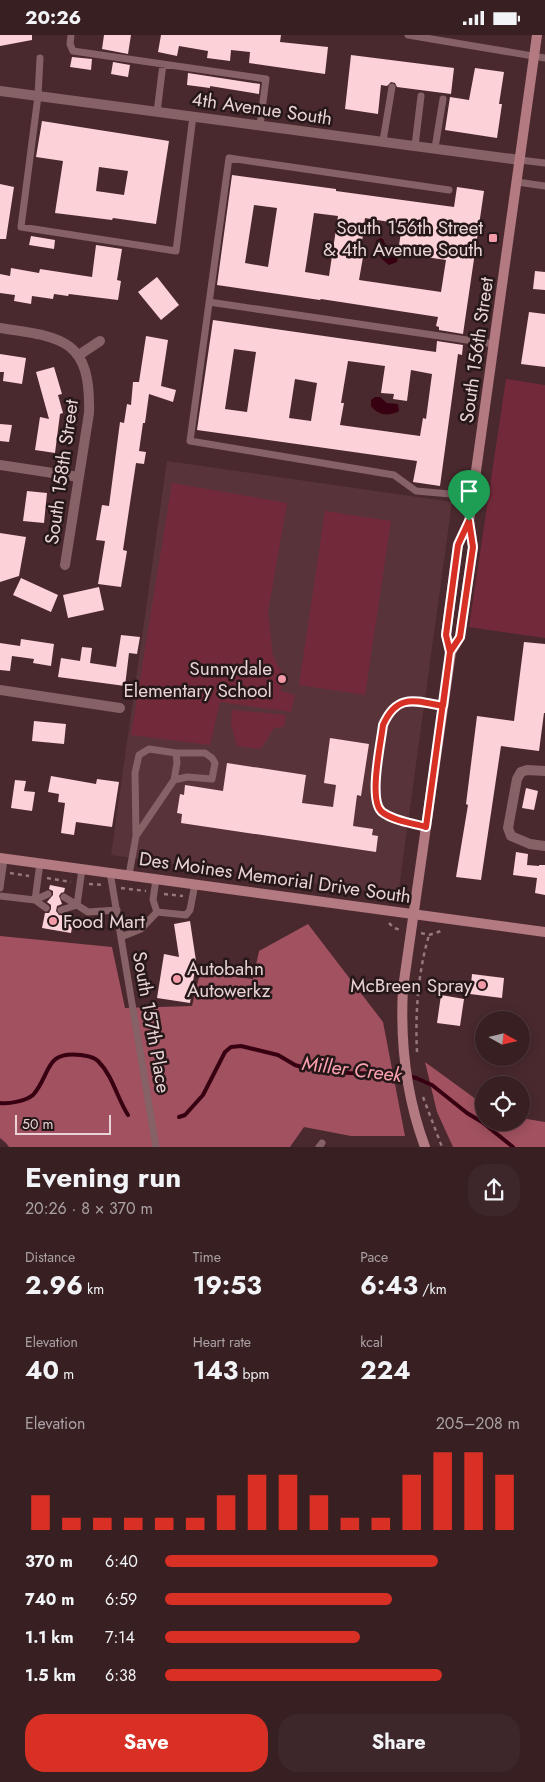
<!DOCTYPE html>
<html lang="en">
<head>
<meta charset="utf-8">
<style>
  body { margin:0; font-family:Jost,sans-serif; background:#3e272a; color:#f1f3f6; height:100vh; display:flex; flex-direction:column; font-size:19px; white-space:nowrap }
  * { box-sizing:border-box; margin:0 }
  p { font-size:16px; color:#aaa2a5 }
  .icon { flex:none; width:28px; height:28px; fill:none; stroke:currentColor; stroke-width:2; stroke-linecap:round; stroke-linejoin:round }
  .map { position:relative; height:1112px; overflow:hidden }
  .panel { display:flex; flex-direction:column; background:#371f22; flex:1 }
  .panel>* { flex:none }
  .needle { width:32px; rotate:98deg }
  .tools { position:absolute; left:475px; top:976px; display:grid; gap:10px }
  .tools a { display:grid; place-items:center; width:55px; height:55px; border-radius:50%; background:#371f22; box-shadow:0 2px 12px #0003,0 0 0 1px #513d40; font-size:25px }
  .scale { position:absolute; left:15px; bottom:12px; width:96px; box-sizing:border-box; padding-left:5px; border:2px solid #e9d3d6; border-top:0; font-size:14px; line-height:18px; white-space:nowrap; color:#e9d3d6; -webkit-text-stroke:4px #261719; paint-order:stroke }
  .pin { position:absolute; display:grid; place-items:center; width:42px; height:42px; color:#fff; margin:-51px -21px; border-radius:50% 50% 50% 0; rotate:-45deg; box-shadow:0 0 5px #0007 }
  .pin .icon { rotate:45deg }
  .round { display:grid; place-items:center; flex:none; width:52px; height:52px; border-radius:20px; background:#3e272a }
  .headline { display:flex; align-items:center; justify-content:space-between; height:85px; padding:0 25px }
  h1 { font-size:28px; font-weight:700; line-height:38px }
  .figures { display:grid; grid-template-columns:repeat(3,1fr); gap:8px; height:85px; padding:5px 25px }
  .figures div { display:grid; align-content:center }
  .figures b { font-size:25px; font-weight:700 }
  .figures small { font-size:14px; font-weight:400 }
  .figures p { font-size:14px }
  .chart { height:140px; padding:10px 25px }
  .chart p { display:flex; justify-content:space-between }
  .chart svg { width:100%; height:90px; margin-top:5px; stroke:#d93025; stroke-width:6 }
  .primary-button { display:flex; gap:10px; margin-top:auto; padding:10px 25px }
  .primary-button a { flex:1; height:58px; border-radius:20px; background:#d93025; color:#fff; font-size:20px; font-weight:700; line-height:58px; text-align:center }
  .primary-button a+a { background:#3e272a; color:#f1f3f6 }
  ul { padding:0 25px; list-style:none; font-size:16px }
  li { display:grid; grid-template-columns:80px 60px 1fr; align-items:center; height:38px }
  li i { height:12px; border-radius:6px; background:#d93025 }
  .status { display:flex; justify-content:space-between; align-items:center; height:35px; padding:0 25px; background:#371f22; direction:ltr }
  .status svg { height:14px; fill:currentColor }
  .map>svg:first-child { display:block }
</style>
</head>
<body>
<div class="status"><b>20:26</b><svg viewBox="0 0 49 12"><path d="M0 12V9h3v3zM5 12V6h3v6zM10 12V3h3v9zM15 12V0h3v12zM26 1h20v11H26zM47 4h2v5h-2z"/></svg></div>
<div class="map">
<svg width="545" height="1112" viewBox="0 0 545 1112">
  <rect width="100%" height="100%" fill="#49292e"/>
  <path fill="#59333a" d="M 167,426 L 452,467 L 398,860 L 111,820 Z"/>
  <path fill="#722a3a" d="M 506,344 L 545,350 L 545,603 L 469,592 Z
    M 172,448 L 287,468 L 268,577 L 273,621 L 283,640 L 281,656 L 295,660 L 291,677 L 220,667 L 210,710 L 131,700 Z
    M 325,476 L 391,486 L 365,660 L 299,650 Z
    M 232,675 L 286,680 L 284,692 L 274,693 L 261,714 L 237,711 L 231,690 Z"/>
  <path fill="#a15160" d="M 308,889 L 383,987 L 405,1101 L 351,1101 L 304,1092 L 290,1112 L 9,1112 L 6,1108 L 0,1103 L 0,901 L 112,912 L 125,973 L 192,971 L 200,938 L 253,944 L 259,916 Z
    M 425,1027 L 484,1070 L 484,1088 L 521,1088 L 521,1083 L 545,1087 L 545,1112 L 453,1112 L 437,1077 Z"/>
  <path fill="#380112" d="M 380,203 L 383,204 L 387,213 L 396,217 L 398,222 L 397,227 L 389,230 C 381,224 373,216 376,206 Z
    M 375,362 L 380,362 L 387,368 L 398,369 L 399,376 C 388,382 378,380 371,371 L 371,365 Z"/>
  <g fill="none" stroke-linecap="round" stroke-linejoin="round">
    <path stroke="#380112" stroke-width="4" d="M 0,1068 C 9,1069 26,1066 33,1060 C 51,1040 44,1015 81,1020 C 87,1021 93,1021 98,1026 C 113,1041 117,1063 128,1080
      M 179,1082 L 185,1080 L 203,1060 L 225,1017 L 231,1012 L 241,1011 L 278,1020 L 295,1030 L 305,1033 L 349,1038 L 400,1039 L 416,1043 L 432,1050 L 467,1078 L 482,1087 L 513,1112"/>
  </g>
  <path fill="#fcd1d7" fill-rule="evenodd" d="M 0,0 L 32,0 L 32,5 L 0,11 Z
    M 104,0 L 131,0 L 128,19 L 102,14 Z
    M 161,0 L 281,0 L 280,7 L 328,12 L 325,39 L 249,28 L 250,17 L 231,15 L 230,26 L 207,23 L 208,16 L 179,11 L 177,21 L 158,17 Z
    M 351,20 L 454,33 L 451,59 L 397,52 L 395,48 L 391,47 L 387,51 L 381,50 L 378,79 L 345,74 Z
    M 72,22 L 92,24 L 91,35 L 70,32 Z
    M 113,27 L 130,30 L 128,42 L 111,39 Z
    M 475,33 L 504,37 L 499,69 L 502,69 L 497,103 L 445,95 L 450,62 L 469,65 Z
    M 188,38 L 260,49 L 259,59 L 210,51 L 210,53 L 187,50 Z
    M 42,86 L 169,106 L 156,189 L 113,183 L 112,185 L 55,178 L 63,126 L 36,122 ZM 99,132 L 128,136 L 124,160 L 96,156 Z
    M 232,140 L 336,154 L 336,156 L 454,172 L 457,152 L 484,156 L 463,299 L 439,295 L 439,292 L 436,291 L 438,282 L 321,264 L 320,265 L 217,250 ZM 254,170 L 277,173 L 268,232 L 245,228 ZM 314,178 L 338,181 L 329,241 L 305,237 ZM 365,183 L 402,189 L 398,218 L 446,225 L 441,257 L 359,245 L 363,222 L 360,222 Z
    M 0,149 L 14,152 L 6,204 L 0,204 Z
    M 31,201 L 55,205 L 54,214 L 29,210 Z
    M 96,210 L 122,214 L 117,245 L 121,246 L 118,265 L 69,259 L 68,261 L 54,259 L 53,264 L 32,261 L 31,269 L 14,266 L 15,260 L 0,258 L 0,239 L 10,241 L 11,233 L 39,238 L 40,234 L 92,242 Z
    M 535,236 L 545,237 L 545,255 L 533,254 Z
    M 157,242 L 179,270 L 161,285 L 138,257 Z
    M 529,277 L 545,279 L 545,332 L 521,329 Z
    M 213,285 L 436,317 L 437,306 L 463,310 L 462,320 L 458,319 L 440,451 L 413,447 L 417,426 L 197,395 ZM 234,314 L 256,317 L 247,377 L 225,374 ZM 348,326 L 385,331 L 381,358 L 394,359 L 393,364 L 407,366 L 411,335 L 432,339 L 426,384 L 423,383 L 420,401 L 340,390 L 344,368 L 341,368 ZM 295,344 L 317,348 L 311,386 L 289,383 Z
    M 146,301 L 168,305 L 161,351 L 176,355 L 173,367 L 149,359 L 145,388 L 143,388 L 139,416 L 146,417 L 144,429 L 136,428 L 123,515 L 127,516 L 121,552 L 98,549 L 105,506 L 96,505 L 102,470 L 109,471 L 120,387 L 124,388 L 127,369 L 131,370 L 133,347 L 139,347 Z
    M 0,319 L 26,323 L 22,349 L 3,346 L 4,337 L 0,337 Z
    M 54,332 L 62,359 L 58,360 L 63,378 L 60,379 L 55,418 L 35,415 L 40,382 L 49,384 L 36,337 Z
    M 0,389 L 12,390 L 9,407 L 0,406 Z
    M 27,456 L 47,458 L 44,488 L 23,486 Z
    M 0,498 L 26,502 L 19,541 L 0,547 Z
    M 21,543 L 58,560 L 51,577 L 13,560 Z
    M 99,552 L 104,575 L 68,583 L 63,560 Z
    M 121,600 L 140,602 L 137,619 L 129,618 L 125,651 L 58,642 L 61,623 L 80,626 L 82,612 L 92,613 L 90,628 L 116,632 Z
    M 21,604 L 54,609 L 51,631 L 33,628 L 34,624 L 12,621 L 10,636 L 0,635 L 0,608 L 20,611 Z
    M 524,607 L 545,609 L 545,678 L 544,678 L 539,716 L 501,711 L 481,845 L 456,842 L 468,770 L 466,769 L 477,681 L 514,686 Z
    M 34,686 L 66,689 L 64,709 L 32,706 Z
    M 330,703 L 369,709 L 361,761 L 357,760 L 353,791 L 373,794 L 372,800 L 378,801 L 376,817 L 181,788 L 182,779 L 177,778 L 180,759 L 184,760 L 185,750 L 223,756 L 227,728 L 306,740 L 302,768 L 333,772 L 336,750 L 324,748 Z
    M 51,741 L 96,749 L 97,744 L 119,747 L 112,792 L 76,787 L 74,800 L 61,798 L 65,768 L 58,767 L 59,759 L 48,757 Z
    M 15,745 L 26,746 L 24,756 L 35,757 L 32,776 L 11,773 Z
    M 526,753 L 538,756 L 534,775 L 522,773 Z
    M 516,817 L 528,819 L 527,830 L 539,831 L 539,830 L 545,830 L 545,860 L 535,858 L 537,843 L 513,840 Z
    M 50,850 L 65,853 L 64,857 L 61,858 L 59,861 L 62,869 L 57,871 L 56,876 L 59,880 L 74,882 L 71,898 L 42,893 L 45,878 L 49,878 L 51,874 L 51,870 L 47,867 L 53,860 L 53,856 L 49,854 Z
    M 190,886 L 196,926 L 190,968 L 157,963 L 164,919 L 179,922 L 174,889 Z
    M 472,939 L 504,943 L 502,963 L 470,959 Z
    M 441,960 L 464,964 L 460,991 L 437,988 Z"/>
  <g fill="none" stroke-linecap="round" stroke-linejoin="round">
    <path stroke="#93787c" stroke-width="2.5" stroke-dasharray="4 4" stroke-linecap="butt" d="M 10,838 L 29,841
      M 47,843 L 71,847
      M 89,849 L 104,850
      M 121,853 L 146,856
      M 164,859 L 183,861
      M 389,888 L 394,893 L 401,895
      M 421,898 L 429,900
      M 429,900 L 444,895
      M 417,1017 C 415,979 418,937 429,900
      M 423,1062 L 442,1112"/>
    <path stroke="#866166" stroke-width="7" d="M 71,0 L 70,9 L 73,16 L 266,44 L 260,90
      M 408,0 L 545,23
      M 40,23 L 38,61 L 21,192 L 176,216 L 193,81
      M 157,77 L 163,29
      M 383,106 L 392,52
      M 415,111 L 421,61
      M 435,113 L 443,64
      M 520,125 L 545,128
      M 517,147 L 545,151
      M 449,155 L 229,123 L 190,406 L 394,440 L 416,456 L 473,461
      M 209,267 L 494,309
      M 174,745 L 187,742 L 212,744 L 215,728 L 212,723 L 205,718 L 176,718 L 149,714 L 139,720 L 135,738 L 136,801 L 174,745 L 177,728 L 176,718
      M 426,792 C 412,788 394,786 382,777 C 368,766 381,708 383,690 C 397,658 415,666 443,671
      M 82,834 L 77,870 L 88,877 L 117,875
      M 110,837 L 156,1112
      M 129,840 L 136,801
      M 156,844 L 153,865 L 157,877 L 186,880 L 190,875 L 195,849
      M 0,853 L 4,824
      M 0,861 L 35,865 L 46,873
      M 64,862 L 77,870
      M 35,865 L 40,828
      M 35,865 L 48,859
      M 61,875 L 77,870
      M 121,902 L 141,894 L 157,877
      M 319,1112 L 322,1108"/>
    <path stroke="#866166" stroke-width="10" d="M 0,56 L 520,125
      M 0,293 C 63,302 91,304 89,378 L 65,530
      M 79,320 L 100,306
      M 0,430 L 79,442
      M 0,655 L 120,673
      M 545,736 L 527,735 L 521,737 L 517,744 L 508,793 L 511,801 L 530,809 L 545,811"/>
    <path stroke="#b37a82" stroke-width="10" d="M 451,617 L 460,602 L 473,512 L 469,486 L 537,0
      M 0,823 L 545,897
      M 425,1112 C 406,1061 400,1008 403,953 L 451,617 L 446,600 L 458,509 L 469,486"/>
  </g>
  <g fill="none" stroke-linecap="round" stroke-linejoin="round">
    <g stroke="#fff" stroke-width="10">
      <path id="route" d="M 469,486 L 473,512 L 460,602 L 450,617 L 426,792 C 412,788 394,786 382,777 C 368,766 381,708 383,690 C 397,658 415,666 443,671 L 450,617 L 446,600 L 458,510 L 469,486"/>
    </g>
    <use href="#route" stroke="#d93025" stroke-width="6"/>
  </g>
  <g fill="#f39aa8" stroke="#261719" stroke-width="2">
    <rect x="488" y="198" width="10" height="10" rx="2.5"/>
    <circle cx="282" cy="644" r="5"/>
    <circle cx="53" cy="886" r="5"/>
    <circle cx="177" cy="944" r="5"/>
    <circle cx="482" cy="950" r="5"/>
  </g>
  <g text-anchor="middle" stroke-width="5" stroke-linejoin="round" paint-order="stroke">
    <g font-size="19" fill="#e9d3d6" stroke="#261719">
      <text transform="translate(262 73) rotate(8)" y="7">4th Avenue South</text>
      <text transform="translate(476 315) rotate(-82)" y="7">South 156th Street</text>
      <text transform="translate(61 437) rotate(-82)" y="7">South 158th Street</text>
      <text transform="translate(275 842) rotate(8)" y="7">Des Moines Memorial Drive South</text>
      <text transform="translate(152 987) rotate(80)" y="7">South 157th Place</text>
    </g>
    <g font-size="19" fill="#e9d3d6" stroke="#261719" text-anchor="end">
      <text x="483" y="199">South 156th Street<tspan x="483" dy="22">&amp; 4th Avenue South</tspan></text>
      <text x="272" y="640">Sunnydale<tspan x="272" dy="22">Elementary School</tspan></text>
      <text x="63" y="893" text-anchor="start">Food Mart</text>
      <text x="187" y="940" text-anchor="start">Autobahn<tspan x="187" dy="22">Autowerkz</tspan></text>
      <text x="472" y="957">McBreen Spray</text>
    </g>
    <g font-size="20" font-style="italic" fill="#fda2b0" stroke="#261719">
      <text transform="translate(352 1034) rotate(7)" y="7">Miller Creek</text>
    </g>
  </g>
</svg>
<div class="tools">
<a><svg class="needle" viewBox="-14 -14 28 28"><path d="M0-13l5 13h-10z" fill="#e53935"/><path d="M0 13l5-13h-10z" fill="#aaa2a5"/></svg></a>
<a><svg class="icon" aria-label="locate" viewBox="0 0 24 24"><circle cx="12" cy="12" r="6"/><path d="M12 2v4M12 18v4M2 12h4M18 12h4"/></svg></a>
</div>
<div class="scale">50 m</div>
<div class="pin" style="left:469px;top:486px;background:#1e9e55"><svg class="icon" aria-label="arrive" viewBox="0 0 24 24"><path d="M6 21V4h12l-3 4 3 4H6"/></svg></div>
</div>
<section class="panel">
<div class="headline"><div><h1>Evening run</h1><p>20:26 · 8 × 370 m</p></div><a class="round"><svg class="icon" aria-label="share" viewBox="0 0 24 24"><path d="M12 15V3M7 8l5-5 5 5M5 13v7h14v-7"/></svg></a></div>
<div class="figures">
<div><p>Distance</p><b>2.96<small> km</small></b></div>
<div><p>Time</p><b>19:53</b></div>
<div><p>Pace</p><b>6:43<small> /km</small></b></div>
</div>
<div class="figures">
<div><p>Elevation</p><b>40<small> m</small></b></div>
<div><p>Heart rate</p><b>143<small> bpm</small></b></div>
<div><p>kcal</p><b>224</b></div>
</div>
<div class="chart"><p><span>Elevation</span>205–208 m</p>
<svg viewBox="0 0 160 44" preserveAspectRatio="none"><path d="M5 44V27M15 44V38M25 44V38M35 44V38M45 44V38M55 44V38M65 44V27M75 44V17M85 44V17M95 44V27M105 44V38M115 44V38M125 44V17M135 44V6M145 44V6M155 44V17"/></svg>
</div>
<ul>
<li><b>370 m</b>6:40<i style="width:77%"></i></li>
<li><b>740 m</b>6:59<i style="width:64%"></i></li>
<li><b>1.1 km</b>7:14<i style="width:55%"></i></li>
<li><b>1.5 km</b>6:38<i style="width:78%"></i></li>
</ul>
<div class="primary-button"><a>Save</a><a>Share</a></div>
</section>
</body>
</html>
